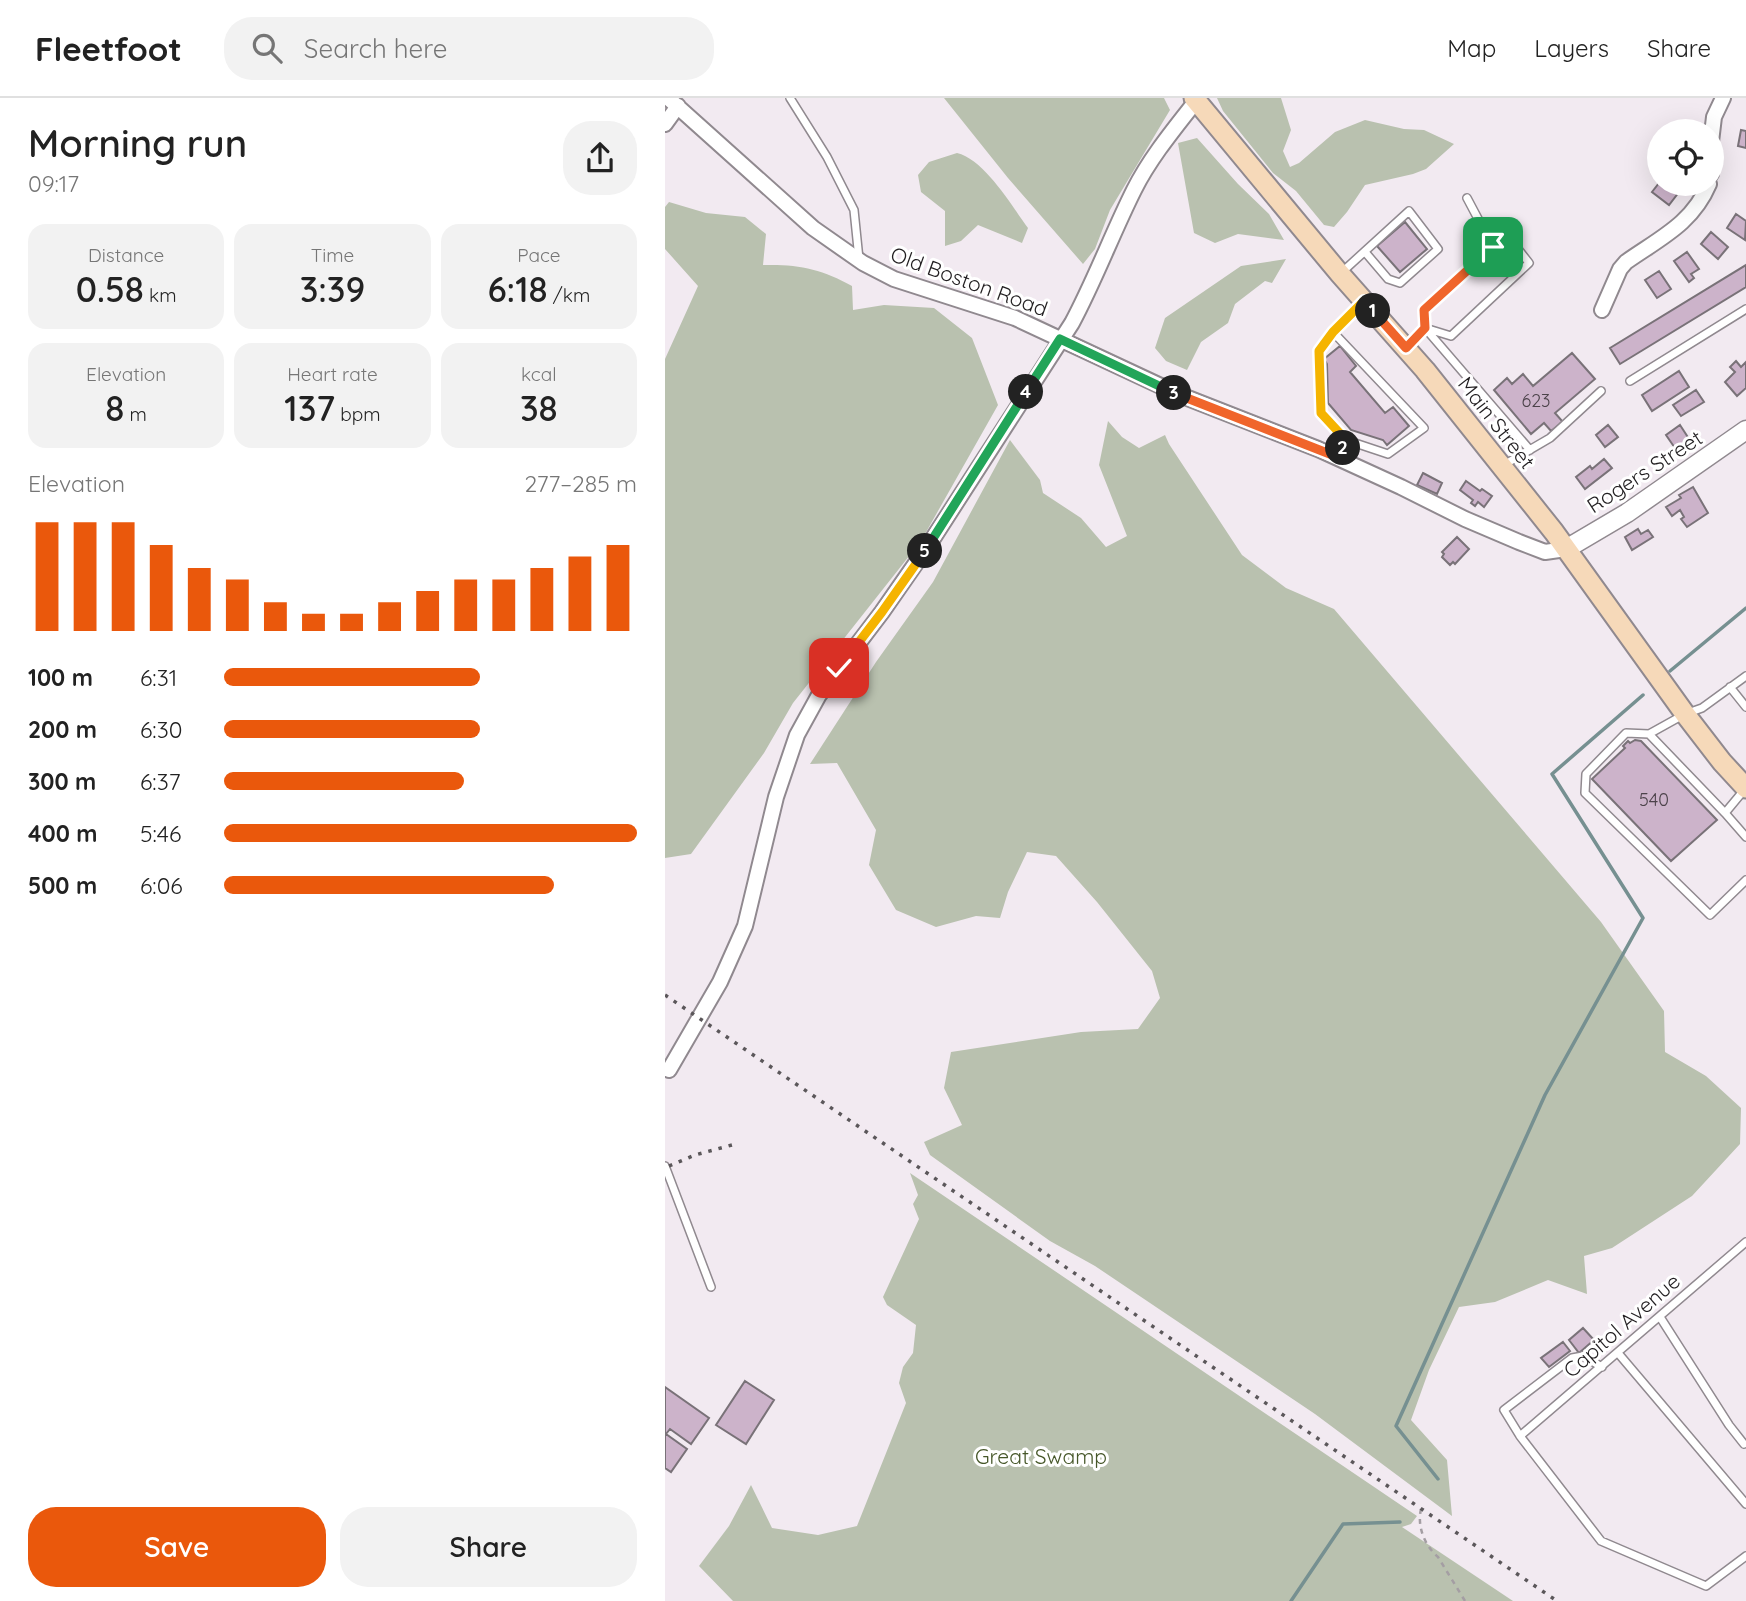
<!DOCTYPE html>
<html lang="en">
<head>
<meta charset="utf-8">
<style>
  body { margin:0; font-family:Quicksand,sans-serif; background:#f2f2f2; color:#222; height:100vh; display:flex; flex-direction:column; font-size:26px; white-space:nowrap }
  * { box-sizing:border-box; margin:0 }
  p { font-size:23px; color:#767676 }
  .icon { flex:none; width:38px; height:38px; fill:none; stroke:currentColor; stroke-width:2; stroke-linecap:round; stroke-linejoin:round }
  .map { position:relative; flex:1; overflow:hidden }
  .drawer { display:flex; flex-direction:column; background:#fff; width:665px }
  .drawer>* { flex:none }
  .controls { position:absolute; left:982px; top:21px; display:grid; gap:14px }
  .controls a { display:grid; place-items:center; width:77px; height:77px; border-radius:50%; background:#fff; box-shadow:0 7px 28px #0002; font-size:35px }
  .pin { position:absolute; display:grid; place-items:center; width:60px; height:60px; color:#fff; margin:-30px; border-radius:14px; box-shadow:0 4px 10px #0006 }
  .km { position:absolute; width:35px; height:35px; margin:-18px; border-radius:50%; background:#222; color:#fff; font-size:19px; line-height:35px; text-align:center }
  .round { display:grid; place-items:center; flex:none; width:74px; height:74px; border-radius:28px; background:#f2f2f2 }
  .overview { display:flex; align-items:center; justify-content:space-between; height:119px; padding:0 28px }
  h1 { font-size:38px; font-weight:600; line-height:52px }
  .figures { display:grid; grid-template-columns:repeat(3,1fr); gap:10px; height:119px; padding:7px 28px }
  .figures div { display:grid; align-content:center; border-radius:18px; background:#f2f2f2; text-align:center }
  .figures b { font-size:35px; font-weight:600 }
  .figures small { font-size:19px; font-weight:400 }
  .figures p { font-size:19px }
  .chart { height:196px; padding:14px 28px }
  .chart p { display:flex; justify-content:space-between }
  .chart svg { width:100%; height:126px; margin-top:7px; stroke:#ea580c; stroke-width:6 }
  .cta { display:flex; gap:14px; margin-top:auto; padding:14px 28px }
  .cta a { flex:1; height:80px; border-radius:28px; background:#ea580c; color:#fff; font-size:28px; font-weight:600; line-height:80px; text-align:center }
  .cta a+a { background:#f2f2f2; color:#222 }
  ul { padding:0 28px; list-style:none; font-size:23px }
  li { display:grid; grid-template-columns:112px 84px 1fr; align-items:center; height:52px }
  li i { height:18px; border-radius:9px; background:#ea580c }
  header { display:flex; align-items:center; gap:42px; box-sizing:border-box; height:98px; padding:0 35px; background:#fff; border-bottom:2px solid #e0e0e0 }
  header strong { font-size:33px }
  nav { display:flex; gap:38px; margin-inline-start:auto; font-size:24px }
  .search { width:490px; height:63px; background:#f2f2f2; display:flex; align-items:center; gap:18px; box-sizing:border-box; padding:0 24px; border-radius:28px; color:#767676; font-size:26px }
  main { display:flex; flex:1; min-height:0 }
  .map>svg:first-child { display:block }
</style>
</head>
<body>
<header>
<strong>Fleetfoot</strong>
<div class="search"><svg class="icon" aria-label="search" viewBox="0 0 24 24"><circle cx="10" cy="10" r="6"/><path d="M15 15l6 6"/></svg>Search here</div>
<nav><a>Map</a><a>Layers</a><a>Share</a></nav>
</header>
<main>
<section class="drawer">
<div class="overview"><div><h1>Morning run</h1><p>09:17</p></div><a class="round"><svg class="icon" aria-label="share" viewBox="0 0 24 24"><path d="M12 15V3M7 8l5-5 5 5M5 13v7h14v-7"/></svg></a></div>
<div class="figures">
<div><p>Distance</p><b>0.58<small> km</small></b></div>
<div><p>Time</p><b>3:39</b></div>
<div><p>Pace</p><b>6:18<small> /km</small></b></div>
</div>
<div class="figures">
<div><p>Elevation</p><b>8<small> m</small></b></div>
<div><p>Heart rate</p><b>137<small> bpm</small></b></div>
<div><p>kcal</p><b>38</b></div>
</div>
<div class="chart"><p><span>Elevation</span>277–285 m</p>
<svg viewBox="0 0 160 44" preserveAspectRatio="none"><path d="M5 44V6M15 44V6M25 44V6M35 44V14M45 44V22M55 44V26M65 44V34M75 44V38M85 44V38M95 44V34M105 44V30M115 44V26M125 44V26M135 44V22M145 44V18M155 44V14"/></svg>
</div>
<ul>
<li><b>100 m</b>6:31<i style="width:62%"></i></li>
<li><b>200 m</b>6:30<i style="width:62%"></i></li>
<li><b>300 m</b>6:37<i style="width:58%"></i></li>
<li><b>400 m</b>5:46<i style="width:100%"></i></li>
<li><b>500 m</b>6:06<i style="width:80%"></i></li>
</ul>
<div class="cta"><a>Save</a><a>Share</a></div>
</section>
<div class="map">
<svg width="1081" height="1503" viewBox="0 0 1081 1503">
  <rect width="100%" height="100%" fill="#f2eaf1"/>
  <path fill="#b9c1af" d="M 279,0 L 499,0 L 505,12 L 445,112 L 430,151 L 418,166 L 343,80 Z
    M 552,0 L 616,0 L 626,32 L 618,53 L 625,69 L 634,65 L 670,34 L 700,22 L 739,31 L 759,32 L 789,46 L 761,71 L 748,76 L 700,87 L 682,114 L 669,129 L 659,127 L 631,93 L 608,75 L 558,13 Z
    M 532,40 L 573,86 L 604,116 L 619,142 L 573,136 L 550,145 L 529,135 L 513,45 Z
    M 292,55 C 320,62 346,107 363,130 L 357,145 L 313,127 L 296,143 L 280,148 L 280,113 L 256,94 L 253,77 L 264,64 Z
    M 4,104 L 41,115 L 80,119 L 101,136 L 98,167 C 133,166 157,171 187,188 L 188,212 L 219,207 L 269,210 L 307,240 L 333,307 L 256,443 L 128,605 L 99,655 L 26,756 L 0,760 L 0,261 L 33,188 L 0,151 L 0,109 Z
    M 621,161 L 607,185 L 600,183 L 570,206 L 563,225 L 536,244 L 522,272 L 501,263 L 490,250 L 500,220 L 576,168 Z
    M 443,323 L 457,339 L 474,350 L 500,337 L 504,346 L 577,457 L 621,490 L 669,511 L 936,824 L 999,913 L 1000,954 L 1041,978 L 1076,1010 L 1075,1046 L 1027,1098 L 947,1150 L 919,1158 L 922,1196 L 883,1182 L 830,1204 L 794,1209 L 764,1272 L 746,1322 L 782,1362 L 787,1418 L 650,1316 L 430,1168 L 385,1143 L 265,1057 L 259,1044 L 297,1027 L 279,990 L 286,954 L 416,934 L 473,931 L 495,900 L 487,873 L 432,804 L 391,758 L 362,754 L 343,794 L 335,820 L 311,818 L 271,829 L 231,812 L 204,767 L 211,732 L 172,665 L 145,666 L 211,564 L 268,484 L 345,342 L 375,382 L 378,395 L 416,420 L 441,449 L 462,438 L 434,367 Z
    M 245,1075 L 752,1418 L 746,1426 L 737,1429 L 848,1503 L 68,1503 L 34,1468 L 64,1428 L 86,1387 L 107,1430 L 153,1437 L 192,1428 L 241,1305 L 234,1285 L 238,1269 L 248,1255 L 251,1227 L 222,1207 L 218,1199 L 254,1121 L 248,1106 L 253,1097 Z"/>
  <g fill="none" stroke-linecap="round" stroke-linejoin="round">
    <path stroke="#769091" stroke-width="3.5" d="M 1005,573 L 1081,510
      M 773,1381 L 731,1328 L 880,997 L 978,820 L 887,676 L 978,597
      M 626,1503 L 678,1426 L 735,1424"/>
  </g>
  <path fill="#ccb3ca" stroke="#797278" stroke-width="2" d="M 1076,32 L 1081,33 L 1081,50 L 1073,48 Z
    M 994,85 L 1003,86 L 1014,94 L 1004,107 L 987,94 Z
    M 1071,116 L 1081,123 L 1080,142 L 1062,130 Z
    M 740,124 L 762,151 L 735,174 L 712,148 Z
    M 1046,134 L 1063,149 L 1053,161 L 1036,146 Z
    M 1022,154 L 1034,171 L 1026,176 L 1029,180 L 1024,184 L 1009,163 Z
    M 1081,167 L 1081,189 L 955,266 L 945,250 Z
    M 994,173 L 1006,191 L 992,200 L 980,182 Z
    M 675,248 L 691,268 L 685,274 L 720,315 L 728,309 L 744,328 L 722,347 L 718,342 L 686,332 L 663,305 L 662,266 L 659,261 Z
    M 907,255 L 930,281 L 890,315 L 898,324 L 886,333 L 879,325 L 866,336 L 829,292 L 842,280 L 847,286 L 858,276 L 868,288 Z
    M 1071,263 L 1076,269 L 1081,264 L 1081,290 L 1072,298 L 1060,284 L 1070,274 L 1065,269 Z
    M 1014,273 L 1024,289 L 987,313 L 977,297 Z
    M 1031,292 L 1039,304 L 1016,318 L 1008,307 Z
    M 943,327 L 953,339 L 940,349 L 931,337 Z
    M 1015,327 L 1026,344 L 1012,353 L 1001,337 Z
    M 939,361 L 947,370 L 920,391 L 911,379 L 925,368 L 927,371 Z
    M 758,375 L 777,385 L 772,396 L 752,387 Z
    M 801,383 L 815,393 L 817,391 L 827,398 L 819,409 L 813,404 L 810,408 L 806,405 L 808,402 L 795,392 Z
    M 1028,389 L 1043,415 L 1022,429 L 1016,421 L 1019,419 L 1015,412 L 1007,418 L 1001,409 L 1016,400 L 1014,397 Z
    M 973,431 L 976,436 L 983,432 L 988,439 L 967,452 L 960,439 Z
    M 792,439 L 804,451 L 790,466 L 788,464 L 785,467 L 777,459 L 779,456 L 777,454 Z
    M 970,642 L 976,643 L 1052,722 L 1006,763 L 927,681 L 960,650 L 958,648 L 963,643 L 965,645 Z
    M 918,1230 L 929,1242 L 914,1255 L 904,1242 Z
    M 898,1244 L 905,1253 L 884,1269 L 876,1260 Z
    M 80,1283 L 109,1302 L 81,1346 L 51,1327 Z
    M 0,1289 L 44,1320 L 26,1346 L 5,1331 L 1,1336 L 22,1351 L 6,1374 L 0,1370 Z"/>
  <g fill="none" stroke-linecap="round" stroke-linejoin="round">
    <g stroke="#90898f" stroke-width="10">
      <path id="service" d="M 125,0 L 162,59 L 189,112 L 194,161
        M 802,100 L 828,149 L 759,212 L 760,230 L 865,352
        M 676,175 L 744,113 L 773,151 L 735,185 L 723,181 L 700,154
        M 760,230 L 786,238 L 864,165 L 842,137 L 828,149
        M 668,234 L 654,253 L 656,315 L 681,342 L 723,356 L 759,330 L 668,234 L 698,204
        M 741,250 L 760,230
        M 965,283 L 1081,211
        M 837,368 L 885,340 L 936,293
        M 1065,589 L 1081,609
        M 984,636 L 961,635 L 921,676 L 920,695 L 1045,817 L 1081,782
        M 1080,691 L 1060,715 L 984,636 L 1020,616 L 1037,610 L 1081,578
        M 1060,715 L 1081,739
        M 0,1068 L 46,1189
        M 995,1219 L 1064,1327 L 1079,1346
        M 953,1255 L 1081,1406
        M 937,1269 L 918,1258 L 907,1260 L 839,1312 L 855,1338 L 936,1443 L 1041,1488 L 1081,1458
        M 855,1338 L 1081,1144"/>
    </g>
    <g stroke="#90898f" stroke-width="18">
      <path id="minor" d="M 3,0 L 148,130 L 198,165 L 229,181 L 350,220 L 515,297 L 653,351 L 736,389 L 800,421 L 854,444 L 880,454 L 901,451
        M 0,26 L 13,8
        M 1046,44 L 1049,19 L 1058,0
        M 1046,53 L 1046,76
        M 937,212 L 955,171 L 961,164 C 995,140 1027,126 1044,86
        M 4,972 L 55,884 L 80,828 L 111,699 L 132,637 L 154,597 L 217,514 L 265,445 L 407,225 C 430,182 447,136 469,92 C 485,60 509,31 531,3"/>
    </g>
    <g stroke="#90898f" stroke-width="21">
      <path id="tertiary" d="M 901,451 L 962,415 L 1081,332"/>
    </g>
    <g stroke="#90898f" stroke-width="23">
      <path id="secondary" d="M 529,0 L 675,176 L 760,272 L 889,434 L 1020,616 L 1057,664 L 1081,690"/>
    </g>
    <path stroke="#a49ea3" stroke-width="2.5" stroke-dasharray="5 5" stroke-linecap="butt" d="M 756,1411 C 752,1428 759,1447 773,1459 L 800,1503"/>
    <use href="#service" stroke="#fff" stroke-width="7"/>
    <use href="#minor" stroke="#fff" stroke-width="14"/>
    <use href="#tertiary" stroke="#fff" stroke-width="18"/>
    <use href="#secondary" stroke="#f6d9b9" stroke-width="19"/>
    <path stroke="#5b575a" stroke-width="3.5" stroke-dasharray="3.5 7" stroke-linecap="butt" d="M 0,897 L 892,1503
      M 4,1068 L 30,1057 L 67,1047"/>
  </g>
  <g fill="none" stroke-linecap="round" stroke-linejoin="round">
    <g stroke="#fff" stroke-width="14">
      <path id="split-1" d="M 708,213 L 741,250 L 760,230 L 759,212 L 828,149"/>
    </g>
    <g stroke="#fff" stroke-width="14">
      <path id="split-2" d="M 678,350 L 681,342 L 656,315 L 654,253 L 668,234 L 699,203 L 708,213"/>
    </g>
    <g stroke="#fff" stroke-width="14">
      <path id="split-3" d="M 509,295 L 675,360 L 678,350"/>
    </g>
    <g stroke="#fff" stroke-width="14">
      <path id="split-4" d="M 361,294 L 395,241 L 509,295"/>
    </g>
    <g stroke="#fff" stroke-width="14">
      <path id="split-5" d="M 260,453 L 361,294"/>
    </g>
    <g stroke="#fff" stroke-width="14">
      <path id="split-6" d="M 174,570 L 217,514 L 260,453"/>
    </g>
    <use href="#split-1" stroke="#f0652b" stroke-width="9"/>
    <use href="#split-2" stroke="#f5b400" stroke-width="9"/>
    <use href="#split-3" stroke="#f0652b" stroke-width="9"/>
    <use href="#split-4" stroke="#22a559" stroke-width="9"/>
    <use href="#split-5" stroke="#22a559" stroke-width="9"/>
    <use href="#split-6" stroke="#f5b400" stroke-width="9"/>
  </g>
  <g text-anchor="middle" stroke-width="6" stroke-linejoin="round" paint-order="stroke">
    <g font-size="18" fill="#4c434a">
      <text x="871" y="309">623</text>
      <text x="989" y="708">540</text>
    </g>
    <g font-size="21" fill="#211e20" stroke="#fff">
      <text transform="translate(304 184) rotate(20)" y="7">Old Boston Road</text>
      <text transform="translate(831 325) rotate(52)" y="7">Main Street</text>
      <text transform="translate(980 374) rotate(-33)" y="7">Rogers Street</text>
      <text transform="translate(957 1228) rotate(-41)" y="7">Capitol Avenue</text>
    </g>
    <g font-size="21" fill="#465729" stroke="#fff">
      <text x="376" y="1366">Great Swamp</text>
    </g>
  </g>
</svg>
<div class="controls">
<a><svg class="icon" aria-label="locate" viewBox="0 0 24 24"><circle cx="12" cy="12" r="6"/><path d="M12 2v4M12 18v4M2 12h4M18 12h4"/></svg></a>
</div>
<div class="pin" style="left:828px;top:149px;background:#1e9e55"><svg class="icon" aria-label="arrive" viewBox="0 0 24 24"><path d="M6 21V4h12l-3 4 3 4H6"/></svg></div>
<div class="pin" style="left:174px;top:570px;background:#d93025"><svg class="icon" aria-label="check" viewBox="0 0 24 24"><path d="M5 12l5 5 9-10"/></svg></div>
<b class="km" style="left:708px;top:213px">1</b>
<b class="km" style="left:678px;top:350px">2</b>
<b class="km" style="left:509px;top:295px">3</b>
<b class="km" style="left:361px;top:294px">4</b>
<b class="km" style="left:260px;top:453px">5</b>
</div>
</main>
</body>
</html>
